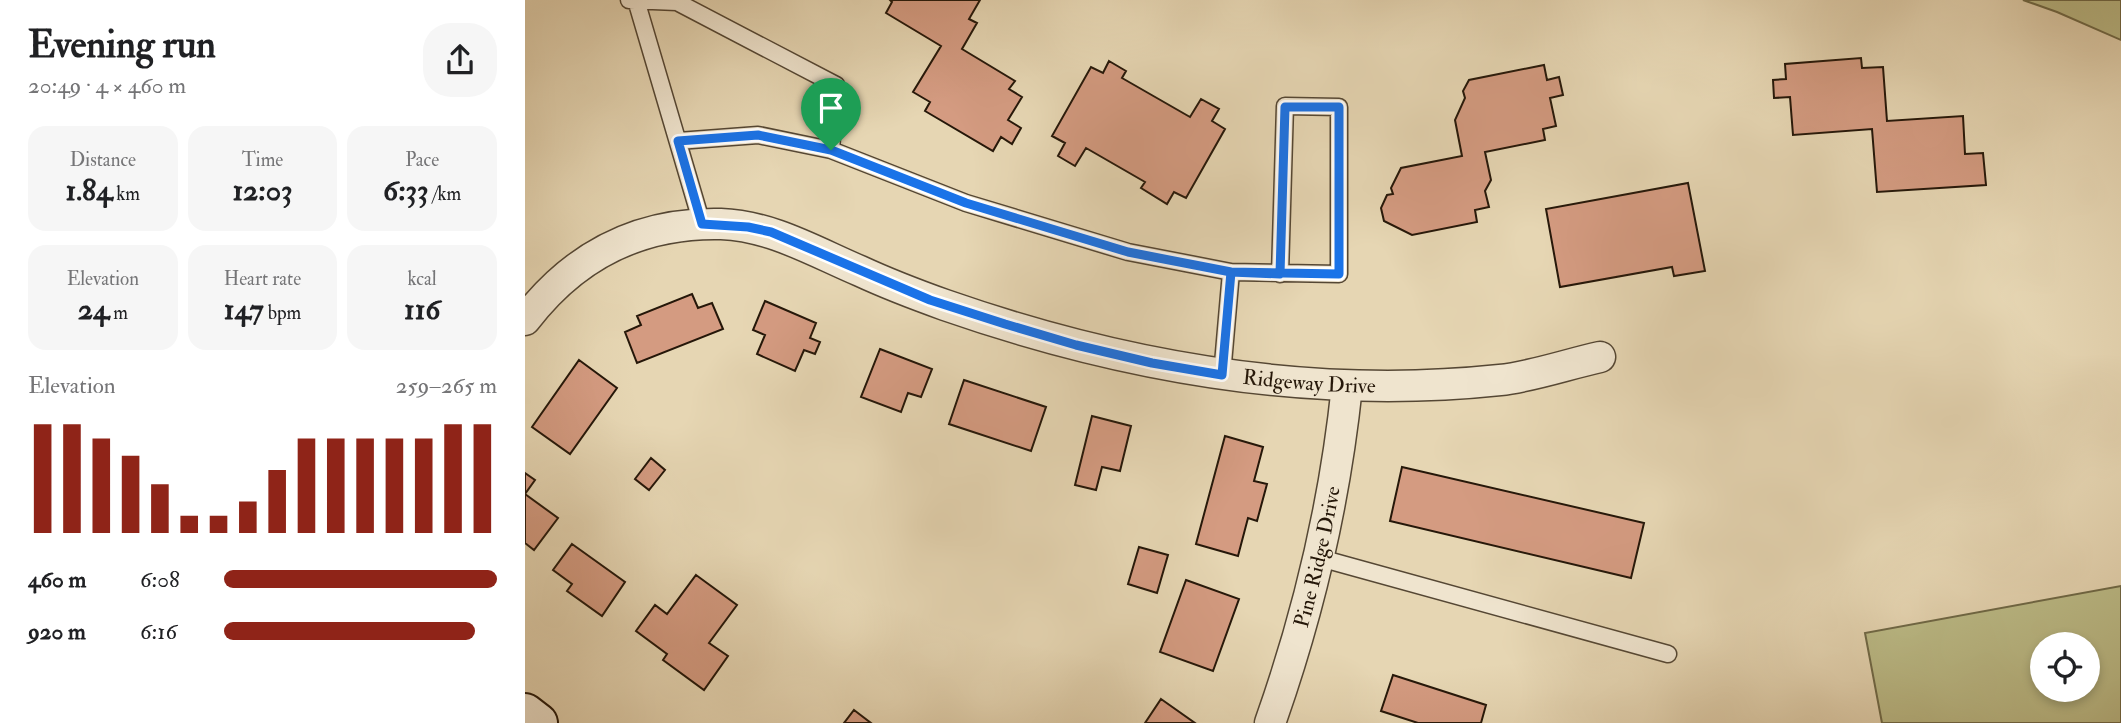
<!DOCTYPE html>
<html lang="en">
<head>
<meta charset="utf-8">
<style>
  body { margin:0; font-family:"IM FELL Double Pica",serif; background:#f6f6f6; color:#202124; height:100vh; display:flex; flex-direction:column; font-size:26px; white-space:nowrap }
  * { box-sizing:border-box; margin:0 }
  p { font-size:23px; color:#757577 }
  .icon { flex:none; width:38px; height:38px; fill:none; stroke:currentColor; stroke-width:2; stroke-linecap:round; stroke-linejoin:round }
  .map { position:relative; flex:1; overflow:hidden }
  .drawer { display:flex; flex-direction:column; background:#fff; width:525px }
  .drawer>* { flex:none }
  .tools { position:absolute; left:1505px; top:632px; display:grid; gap:14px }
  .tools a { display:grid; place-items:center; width:70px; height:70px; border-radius:50%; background:#fff; box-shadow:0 4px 10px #0003; font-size:35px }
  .pin { position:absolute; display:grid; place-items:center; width:60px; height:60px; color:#fff; margin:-72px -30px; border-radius:50% 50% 50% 0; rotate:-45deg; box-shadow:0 0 7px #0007 }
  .pin .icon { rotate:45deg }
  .round { display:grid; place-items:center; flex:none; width:74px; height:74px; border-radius:28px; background:#f6f6f6 }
  .headline { display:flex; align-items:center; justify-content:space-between; height:119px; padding:0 28px }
  h1 { font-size:38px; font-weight:700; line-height:52px }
  .metrics { display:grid; grid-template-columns:repeat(3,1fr); gap:10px; height:119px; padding:7px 28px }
  .metrics div { display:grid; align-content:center; border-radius:18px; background:#f6f6f6; text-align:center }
  .metrics b { font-size:30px; font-weight:700 }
  .metrics small { font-size:19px; font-weight:400 }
  .metrics p { font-size:19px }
  .chart { height:196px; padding:14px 28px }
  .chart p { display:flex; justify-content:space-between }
  .chart svg { width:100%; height:126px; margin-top:7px; stroke:#8f2418; stroke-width:6 }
  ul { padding:0 28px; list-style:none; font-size:23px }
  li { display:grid; grid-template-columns:112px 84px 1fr; align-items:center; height:52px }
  li i { height:18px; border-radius:9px; background:#8f2418 }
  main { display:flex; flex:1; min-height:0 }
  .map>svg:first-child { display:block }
</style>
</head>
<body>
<main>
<section class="drawer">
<div class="headline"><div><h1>Evening run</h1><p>20:49 · 4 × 460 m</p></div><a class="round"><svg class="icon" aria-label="share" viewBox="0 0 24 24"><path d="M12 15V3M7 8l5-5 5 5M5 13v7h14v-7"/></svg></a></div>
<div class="metrics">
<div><p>Distance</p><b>1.84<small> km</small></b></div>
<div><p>Time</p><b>12:03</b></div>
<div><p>Pace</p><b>6:33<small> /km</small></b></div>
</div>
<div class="metrics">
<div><p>Elevation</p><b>24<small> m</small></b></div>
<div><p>Heart rate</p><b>147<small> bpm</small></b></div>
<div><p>kcal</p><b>116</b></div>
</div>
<div class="chart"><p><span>Elevation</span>259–265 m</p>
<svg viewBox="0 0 160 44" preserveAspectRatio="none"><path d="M5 44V6M15 44V6M25 44V11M35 44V17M45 44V27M55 44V38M65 44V38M75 44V33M85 44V22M95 44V11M105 44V11M115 44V11M125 44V11M135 44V11M145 44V6M155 44V6"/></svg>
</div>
<ul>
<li><b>460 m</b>6:08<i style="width:100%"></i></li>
<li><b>920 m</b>6:16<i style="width:92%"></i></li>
</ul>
</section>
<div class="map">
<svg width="1596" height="723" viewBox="0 0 1596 723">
  <rect width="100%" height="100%" fill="#e6d6b3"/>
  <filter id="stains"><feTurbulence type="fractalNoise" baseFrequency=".00286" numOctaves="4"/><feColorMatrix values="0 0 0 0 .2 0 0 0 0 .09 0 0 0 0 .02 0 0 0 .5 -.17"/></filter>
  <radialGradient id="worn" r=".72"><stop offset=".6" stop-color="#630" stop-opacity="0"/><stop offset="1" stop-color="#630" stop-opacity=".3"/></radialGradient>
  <path fill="#bcbc88" stroke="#706a48" stroke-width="2" fill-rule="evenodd" d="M 1498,0 L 1596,0 L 1596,40 L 1532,12 Z
    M 1596,586 L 1596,723 L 1357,723 L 1340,633 ZM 1517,644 L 1563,644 L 1563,690 L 1517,690 Z"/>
  <path fill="#d49b81" stroke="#251709" stroke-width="2" d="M 365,0 L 455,0 L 444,19 L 452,23 L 437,49 L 490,81 L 484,89 L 497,97 L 483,120 L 496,128 L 487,144 L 476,137 L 468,151 L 400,111 L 405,102 L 388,92 L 416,46 L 361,13 L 367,2 Z
    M 1336,58 L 1337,68 L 1358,67 L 1362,121 L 1438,116 L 1440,154 L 1458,153 L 1461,185 L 1352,192 L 1347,129 L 1268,135 L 1265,97 L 1249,98 L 1248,80 L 1261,79 L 1260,64 Z
    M 584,61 L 601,71 L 597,78 L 665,117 L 676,99 L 694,109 L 687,121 L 700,129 L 661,198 L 649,192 L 642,204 L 616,188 L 620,182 L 561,148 L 550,166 L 533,156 L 540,143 L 527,136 L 566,67 L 578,73 Z
    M 1019,65 L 1022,80 L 1034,77 L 1038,95 L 1025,98 L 1031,126 L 1018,129 L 1020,140 L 960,152 L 966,180 L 960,191 L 964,207 L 950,210 L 952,222 L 887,235 L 859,221 L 856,208 L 862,195 L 868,194 L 866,188 L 876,168 L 937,156 L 930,120 L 940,98 L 938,91 L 944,80 Z
    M 1163,183 L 1180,271 L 1149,276 L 1147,267 L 1035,287 L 1021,209 Z
    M 167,294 L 173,308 L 187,303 L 198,329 L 112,363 L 100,332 L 116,325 L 112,316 Z
    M 240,301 L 291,323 L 285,338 L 295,342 L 290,354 L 279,350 L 270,371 L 232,354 L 240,335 L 228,330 Z
    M 355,349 L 407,369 L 396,397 L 383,393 L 376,412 L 336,397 Z
    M 54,360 L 92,388 L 45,454 L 7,427 Z
    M 439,380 L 521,407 L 506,451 L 424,424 Z
    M 567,416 L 606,426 L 595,471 L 577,467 L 571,490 L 550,485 Z
    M 700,436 L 738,447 L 729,481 L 742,484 L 732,521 L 723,518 L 713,556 L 671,544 Z
    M 126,458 L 140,470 L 124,490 L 110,479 Z
    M 877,467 L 1119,523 L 1106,578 L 865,521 Z
    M 0,473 L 10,480 L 0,494 Z
    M 0,494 L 33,518 L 9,550 L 0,543 Z
    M 47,544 L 100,582 L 77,616 L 42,591 L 47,584 L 28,570 Z
    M 614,547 L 643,555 L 632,593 L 603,584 Z
    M 171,575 L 212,605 L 184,643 L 203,656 L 179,690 L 138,660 L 142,654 L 111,631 L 130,605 L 142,614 Z
    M 661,580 L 714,599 L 688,671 L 635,652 Z
    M 868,675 L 961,705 L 956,723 L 893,723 L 856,711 Z
    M 636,699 L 670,723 L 620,723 Z
    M 329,710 L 346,723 L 319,723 Z"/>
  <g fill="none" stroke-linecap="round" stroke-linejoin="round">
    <g stroke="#554734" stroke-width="19">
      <path id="lane" d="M 104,0 L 152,2 L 311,85 L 306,150 L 233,135 L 153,141
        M 111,0 L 177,224
        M 306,150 L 441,203 L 603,252 L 706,272 L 814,274 L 814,107 L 760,106 L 755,274
        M 697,375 L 706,272
        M 795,558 L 1143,654"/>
    </g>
    <g stroke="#554734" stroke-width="33">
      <g id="street">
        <path id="s1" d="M 0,320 C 49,256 114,222 196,224 C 247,226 290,252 335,271 C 363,284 392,295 420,305 C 598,367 787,400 975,380 C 1006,377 1043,364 1075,357"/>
        <path id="s2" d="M 745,723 C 784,613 810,502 822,386"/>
      </g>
    </g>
    <g stroke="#251709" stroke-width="42">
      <path id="secondary" d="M 0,713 L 13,723"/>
    </g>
    <use href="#lane" stroke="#efe4ce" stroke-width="16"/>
    <use href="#street" stroke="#efe4ce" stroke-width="30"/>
    <use href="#secondary" stroke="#efe4ce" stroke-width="38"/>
  </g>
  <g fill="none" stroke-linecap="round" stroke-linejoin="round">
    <g stroke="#fff" stroke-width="14">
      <path id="route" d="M 306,150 L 233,135 L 153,141 L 177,224 L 223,227 L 246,232 L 405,300 L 480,324 L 551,345 L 627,363 L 697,375 L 706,272 L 755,274 L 760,107 L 814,107 L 814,274 L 706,272 L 603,252 L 441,203 L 306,150"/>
    </g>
    <use href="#route" stroke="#1a73e8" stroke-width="9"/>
  </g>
  <g text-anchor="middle" stroke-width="6" stroke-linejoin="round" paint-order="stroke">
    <g font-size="21" fill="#251709" stroke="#efe4ce">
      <text dy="7" stroke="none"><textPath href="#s1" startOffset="840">Ridgeway Drive</textPath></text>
      <text dy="7" stroke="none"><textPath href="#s2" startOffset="173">Pine Ridge Drive</textPath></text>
    </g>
  </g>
  <rect width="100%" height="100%" filter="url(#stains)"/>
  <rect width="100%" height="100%" fill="url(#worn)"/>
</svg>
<div class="tools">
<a><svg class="icon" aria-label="locate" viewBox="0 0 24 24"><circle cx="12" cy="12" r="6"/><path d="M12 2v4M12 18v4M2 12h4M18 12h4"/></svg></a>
</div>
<div class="pin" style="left:306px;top:150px;background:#1e9e55"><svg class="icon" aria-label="arrive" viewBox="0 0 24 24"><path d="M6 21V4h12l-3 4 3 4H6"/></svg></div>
</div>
</main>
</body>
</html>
